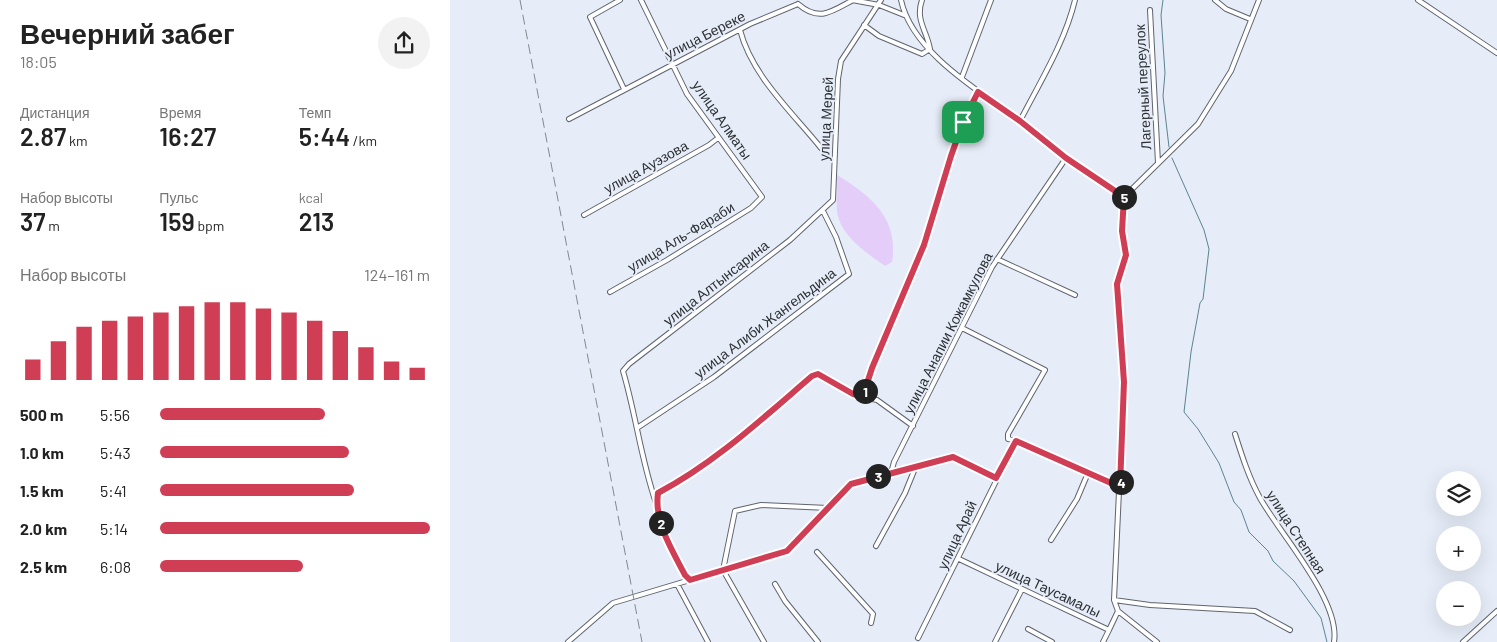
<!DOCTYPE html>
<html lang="ru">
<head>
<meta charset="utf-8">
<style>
  body { margin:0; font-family:Barlow,sans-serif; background:#f2f2f2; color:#222; height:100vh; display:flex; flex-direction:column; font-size:19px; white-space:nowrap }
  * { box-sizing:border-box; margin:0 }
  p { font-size:16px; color:#767676 }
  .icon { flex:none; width:28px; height:28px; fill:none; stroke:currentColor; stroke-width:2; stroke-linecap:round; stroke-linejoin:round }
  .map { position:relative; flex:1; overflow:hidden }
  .drawer { display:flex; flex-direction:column; background:#fff; width:450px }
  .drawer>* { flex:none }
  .controls { position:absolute; left:986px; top:471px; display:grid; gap:10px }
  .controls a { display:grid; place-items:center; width:45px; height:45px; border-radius:50%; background:#fff; box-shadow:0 5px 20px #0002; font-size:25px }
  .pin { position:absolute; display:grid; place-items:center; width:42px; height:42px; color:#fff; margin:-21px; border-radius:10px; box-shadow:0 2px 8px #0006 }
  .km { position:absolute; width:25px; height:25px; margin:-12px; border-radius:50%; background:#222; color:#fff; font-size:14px; line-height:25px; text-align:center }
  .round { display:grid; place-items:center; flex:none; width:52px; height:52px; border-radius:26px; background:#f2f2f2 }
  .overview { display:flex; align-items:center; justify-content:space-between; height:85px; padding:0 20px }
  h1 { font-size:28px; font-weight:600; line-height:38px }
  .metrics { display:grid; grid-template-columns:repeat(3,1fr); gap:8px; height:85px; padding:5px 20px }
  .metrics div { display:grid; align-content:center }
  .metrics b { font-size:25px; font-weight:600 }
  .metrics small { font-size:14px; font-weight:400 }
  .metrics p { font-size:14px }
  .chart { height:140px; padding:10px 20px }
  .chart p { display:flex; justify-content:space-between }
  .chart svg { width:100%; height:90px; margin-top:5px; stroke:#cf3e55; stroke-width:6 }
  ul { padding:0 20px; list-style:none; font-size:16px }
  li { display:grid; grid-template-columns:80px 60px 1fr; align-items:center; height:38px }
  li i { height:12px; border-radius:6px; background:#cf3e55 }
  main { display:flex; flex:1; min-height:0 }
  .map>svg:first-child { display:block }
</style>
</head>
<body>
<main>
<section class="drawer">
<div class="overview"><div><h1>Вечерний забег</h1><p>18:05</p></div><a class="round"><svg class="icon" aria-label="share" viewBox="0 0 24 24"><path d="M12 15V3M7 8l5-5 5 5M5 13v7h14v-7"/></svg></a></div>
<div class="metrics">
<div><p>Дистанция</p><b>2.87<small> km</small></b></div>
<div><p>Время</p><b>16:27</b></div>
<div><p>Темп</p><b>5:44<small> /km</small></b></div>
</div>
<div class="metrics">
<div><p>Набор высоты</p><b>37<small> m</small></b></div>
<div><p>Пульс</p><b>159<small> bpm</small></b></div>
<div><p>kcal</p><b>213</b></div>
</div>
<div class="chart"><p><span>Набор высоты</span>124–161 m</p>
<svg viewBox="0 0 160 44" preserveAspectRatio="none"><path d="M5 44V34M15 44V25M25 44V18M35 44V15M45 44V13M55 44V11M65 44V8M75 44V6M85 44V6M95 44V9M105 44V11M115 44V15M125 44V20M135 44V28M145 44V35M155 44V38"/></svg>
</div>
<ul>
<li><b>500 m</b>5:56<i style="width:61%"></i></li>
<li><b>1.0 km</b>5:43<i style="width:70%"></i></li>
<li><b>1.5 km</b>5:41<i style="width:72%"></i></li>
<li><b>2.0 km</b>5:14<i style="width:100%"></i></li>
<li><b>2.5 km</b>6:08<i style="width:53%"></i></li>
</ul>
</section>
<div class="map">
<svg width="1047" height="642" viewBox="0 0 1047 642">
  <rect width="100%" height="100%" fill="#e6edf8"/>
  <path fill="#e4cdf9" d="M 387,175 C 421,196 449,218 442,262 L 435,266 C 417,253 390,236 387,211 C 386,199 388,186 387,175 Z"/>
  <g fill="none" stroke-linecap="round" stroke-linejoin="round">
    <path stroke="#5a8490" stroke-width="1" d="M 713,0 L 711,15 L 715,73 L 713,96 L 719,147
      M 722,158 L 754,230 L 759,249 L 753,299 L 750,303 L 741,352 L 734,412 L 748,429 L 769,463 L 784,502 L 791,510 L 799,532 L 818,551 L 823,561 L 844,581 L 871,618 L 877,642"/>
    <g stroke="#5f646e" stroke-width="6">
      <path id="minor" d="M 170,0 L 140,17 L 174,89
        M 402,0 L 429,5 L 454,15
        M 451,0 C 462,52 529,91 569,120 C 586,132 600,146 617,158 C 636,172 655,184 674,197
        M 765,0 L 776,9 L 800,19
        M 968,0 L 1047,53
        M 348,4 C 369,22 381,12 403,0
        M 700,10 L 708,163
        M 414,25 L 429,36 L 472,54 L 480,49 C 477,31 465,20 472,0
        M 290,30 C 302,76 342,112 371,148
        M 512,77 L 541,0
        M 119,119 L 300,24 L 348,4
        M 570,121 C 590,82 615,42 625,0
        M 674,197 L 672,231 L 676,255 L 667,284 L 674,382 L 664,600 L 668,611 L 707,642
        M 674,197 L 748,124 L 781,71 L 809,0
        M 134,215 L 259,145 L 268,138
        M 547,259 L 625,295
        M 160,292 L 217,260 L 301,208 L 312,197 L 237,94 L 191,0
        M 512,328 L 595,370 L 558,434 L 558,439 L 568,441 L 670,487
        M 413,397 L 427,400 L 463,426
        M 187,428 L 264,377 L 399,274 L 386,237 L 373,211
        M 785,434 C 792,456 799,478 810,498 C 830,534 891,601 884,642
        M 441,473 L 444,462 L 542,267 L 616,158
        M 206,503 C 191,460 186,415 173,371 L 179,364 L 340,240 L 383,200 L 388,79 L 391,61 L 431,0
        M 601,540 L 627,499 L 638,473
        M 426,546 L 455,493 L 466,466
        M 367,552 L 423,614 L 421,623
        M 509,559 L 659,630 L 668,611
        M 240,580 L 235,575 C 222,550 204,522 208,493 C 265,463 313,418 362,376 L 368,374 L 403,394 L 413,397 L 422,368 L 474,245 L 501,156 L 513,123 L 528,92
        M 227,584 L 258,642
        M 325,584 L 335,601 L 368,642
        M 664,600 L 700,605 L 805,611 L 840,630
        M 578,629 L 602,642
        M 468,638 L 566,441
        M 118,642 L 163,603 L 337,551 L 401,484 L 503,457 L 546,478
        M 314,642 L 273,570 L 285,511 L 311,505 L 378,508
        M 545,642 L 572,589
        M 653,642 L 659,630
        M 1013,642 L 1047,611"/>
    </g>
    <use href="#minor" stroke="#fff" stroke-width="4"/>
    <path stroke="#848990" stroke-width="1" stroke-dasharray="10 5" stroke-linecap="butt" d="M 70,0 L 192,642"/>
  </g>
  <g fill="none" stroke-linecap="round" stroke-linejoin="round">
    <g stroke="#fff" stroke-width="10">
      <path id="route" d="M 528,92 L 570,121 L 616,158 L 674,197 L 672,231 L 676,255 L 667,284 L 674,382 L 670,487 L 566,441 L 546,478 L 503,457 L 401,484 L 337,551 L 240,580 L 235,575 C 222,550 204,522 208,493 C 265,463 313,418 362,376 L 368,374 L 403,394 L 413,396 L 422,368 L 474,245 L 501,156 L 513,122 Z"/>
    </g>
    <use href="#route" stroke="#cf3e55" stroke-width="6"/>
  </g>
  <g text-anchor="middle" stroke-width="4" stroke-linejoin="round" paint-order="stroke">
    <g font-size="14" fill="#2c2f33" stroke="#e6edf8">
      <text transform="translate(255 35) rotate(-27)" y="5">улица Береке</text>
      <text transform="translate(693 87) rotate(-93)" y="5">Лагерный переулок</text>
      <text transform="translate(376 119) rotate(-87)" y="5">улица Мерей</text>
      <text transform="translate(272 120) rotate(55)" y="5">улица Алматы</text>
      <text transform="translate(196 167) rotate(-29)" y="5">улица Ауэзова</text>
      <text transform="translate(231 237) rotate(-31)" y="5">улица Аль-Фараби</text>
      <text transform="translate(266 283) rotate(-38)" y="5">улица Алтынсарина</text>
      <text transform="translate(315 323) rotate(-37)" y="5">улица Алиби Жангельдина</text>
      <text transform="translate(498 333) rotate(-63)" y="5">улица Анапии Кожамкулова</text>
      <text transform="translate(846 532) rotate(57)" y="5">улица Степная</text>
      <text transform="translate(507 535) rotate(-65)" y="5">улица Арай</text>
      <text transform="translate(598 589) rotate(25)" y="5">улица Таусамалы</text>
    </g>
  </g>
</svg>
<div class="controls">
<a><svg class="icon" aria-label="layers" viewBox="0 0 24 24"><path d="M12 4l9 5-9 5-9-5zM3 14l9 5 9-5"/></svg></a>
<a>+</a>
<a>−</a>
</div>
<div class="pin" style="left:513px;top:122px;background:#1e9e55"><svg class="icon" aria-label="arrive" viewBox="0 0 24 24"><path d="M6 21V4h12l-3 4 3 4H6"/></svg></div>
<b class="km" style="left:415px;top:391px">1</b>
<b class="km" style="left:211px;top:523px">2</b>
<b class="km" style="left:428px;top:476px">3</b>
<b class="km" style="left:671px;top:482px">4</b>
<b class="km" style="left:674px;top:197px">5</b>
</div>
</main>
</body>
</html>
